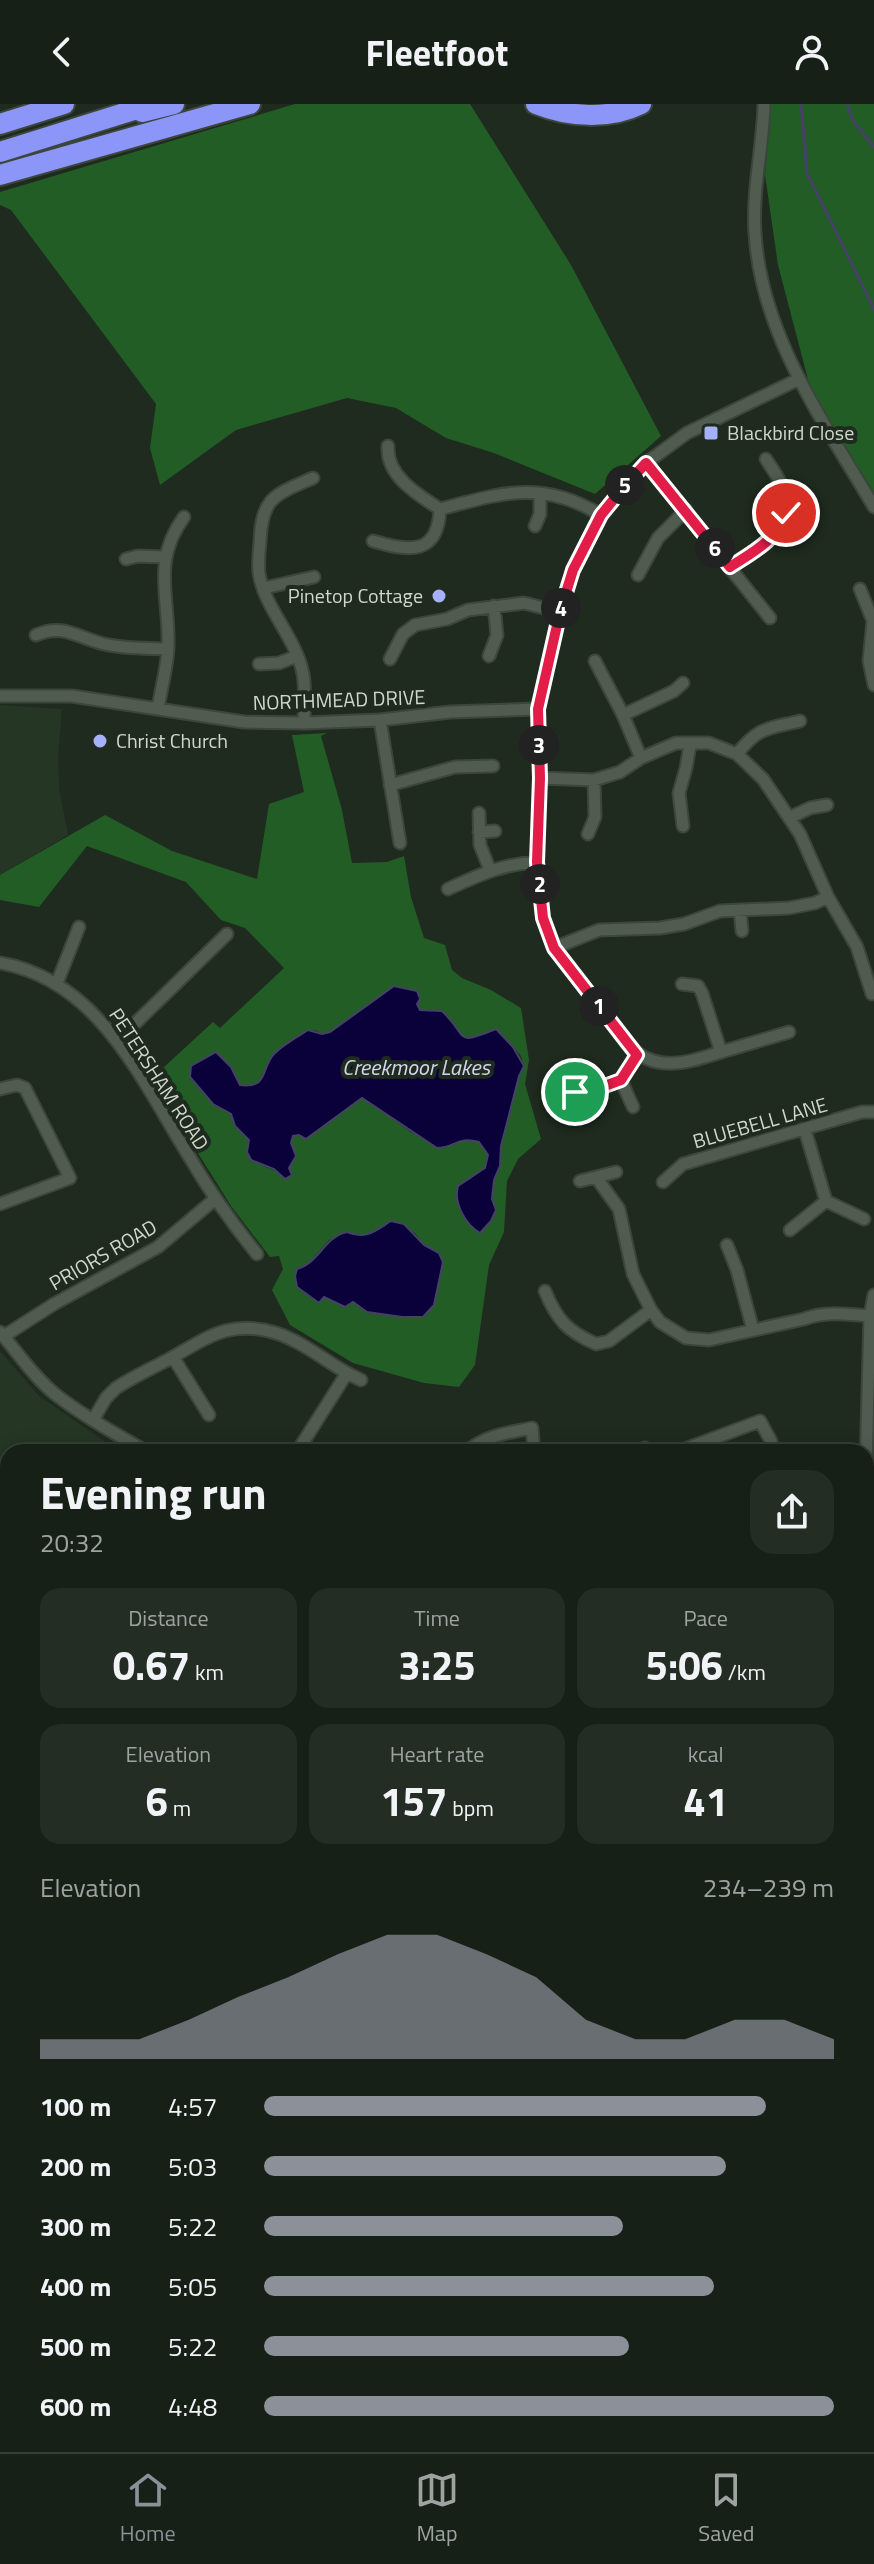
<!DOCTYPE html>
<html lang="en">
<head>
<meta charset="utf-8">
<style>
  body { margin:0; font-family:"Titillium Web",sans-serif; background:#242d24; color:#f1f3f6; height:100vh; display:flex; flex-direction:column; font-size:30px; white-space:nowrap }
  * { box-sizing:border-box; margin:0 }
  p { font-size:26px; color:#9ea3a1 }
  .icon { flex:none; width:44px; height:44px; fill:none; stroke:currentColor; stroke-width:2; stroke-linecap:round; stroke-linejoin:round }
  .map { position:relative; flex:1; overflow:hidden }
  .sheet { position:absolute; left:0px; top:1340px; width:874px; height:1008px; display:flex; flex-direction:column; background:#172017; border-radius:24px 24px 0 0; box-shadow:0 4px 20px #0003,0 0 0 2px #363e36 }
  .sheet>* { flex:none }
  .pin { position:absolute; display:grid; place-items:center; width:68px; height:68px; color:#fff; margin:-34px; border:4px solid #fff; border-radius:50%; box-shadow:0 2px 8px #0007 }
  .km { position:absolute; width:40px; height:40px; margin:-20px; border-radius:50%; background:#222; color:#fff; font-size:22px; line-height:40px; text-align:center }
  .round { display:grid; place-items:center; flex:none; width:84px; height:84px; border-radius:24px; background:#242d24 }
  .head { display:flex; align-items:center; justify-content:space-between; height:136px; padding:0 40px }
  h1 { font-size:44px; font-weight:700; line-height:60px }
  .stats { display:grid; grid-template-columns:repeat(3,1fr); gap:12px; height:136px; padding:8px 40px }
  .stats div { display:grid; align-content:center; border-radius:20px; background:#242d24; text-align:center }
  .stats b { font-size:40px; font-weight:700 }
  .stats small { font-size:22px; font-weight:400 }
  .stats p { font-size:22px }
  .chart { height:224px; padding:16px 40px }
  .chart p { display:flex; justify-content:space-between }
  .chart svg { width:100%; height:144px; margin-top:8px; fill:#8c9099; opacity:.7 }
  ul { padding:0 40px; list-style:none; font-size:26px }
  li { display:grid; grid-template-columns:128px 96px 1fr; align-items:center; height:60px }
  li i { height:20px; border-radius:10px; background:#8c9099 }
  header { display:flex; justify-content:space-between; align-items:center; height:104px; padding:0 40px; background:#172017; font-size:36px; font-weight:700 }
  .tabs { display:flex; justify-content:space-around; align-items:center; height:112px; border-top:2px solid #363e36; background:#172017; font-size:22px; color:#9ea3a1 }
  .tabs a { display:grid; justify-items:center; gap:4px }
  .tabs .on { color:#8c9099 }
  .map>svg:first-child { display:block }
</style>
</head>
<body>
<header><svg class="icon" aria-label="back" viewBox="0 0 24 24"><path d="M15 5l-7 7 7 7"/></svg>Fleetfoot<svg class="icon" aria-label="person" viewBox="0 0 24 24"><circle cx="12" cy="8" r="4"/><path d="M4 21q1-7 8-7t8 7"/></svg></header>
<div class="map">
<svg width="874" height="2348" viewBox="0 0 874 2348">
  <rect width="100%" height="100%" fill="#1f2b1f"/>
  <path fill="#253625" d="M 0,601 L 62,605 L 58,651 L 59,684 L 68,731 L 0,771 Z
    M 0,1247 L 39,1292 L 120,1348 L 8,1348 L 8,1446 L 0,1447 Z
    M 8,2328 L 8,2340 L 218,2340 L 226,2348 L 0,2348 L 0,2336 Z"/>
  <path fill="#225d26" fill-rule="evenodd" d="M 295,0 L 470,0 L 571,161 L 661,332 L 595,390 L 494,349 L 446,334 L 396,304 L 347,294 L 236,326 L 160,381 L 150,344 L 156,300 L 11,106 L 0,101 L 0,88 Z
    M 770,0 L 874,0 L 874,389 L 810,283 L 778,161 L 765,71 L 771,6 Z
    M 327,629 L 321,632 L 342,706 L 352,759 L 387,758 L 404,752 L 411,793 L 424,834 L 445,841 L 452,866 L 462,874 L 491,886 L 521,904 L 529,956 L 525,980 L 541,1035 L 518,1055 L 507,1077 L 504,1128 L 489,1161 L 475,1261 L 459,1283 L 424,1279 L 353,1259 L 290,1221 L 272,1186 L 283,1165 L 279,1152 L 270,1153 L 231,1102 L 156,982 L 158,980 L 151,975 L 213,918 L 220,924 L 284,864 L 245,824 L 221,816 L 186,778 L 87,742 L 39,803 L 0,796 L 0,771 L 105,711 L 172,747 L 257,775 L 269,700 L 304,688 L 292,631 ZM 394,882 L 416,900 L 420,906 L 442,908 L 463,934 L 469,936 L 505,933 L 521,952 L 524,962 L 519,972 L 507,1019 L 501,1042 L 500,1062 L 494,1076 L 492,1095 L 466,1077 L 485,1064 L 488,1051 L 479,1038 C 466,1034 457,1036 445,1044 L 412,1029 L 363,994 L 306,1035 L 299,1031 L 293,1032 L 291,1039 L 294,1047 L 289,1065 L 280,1069 L 261,1061 L 247,1048 L 249,1036 L 231,1010 L 213,1000 L 236,972 L 240,981 C 258,983 264,975 267,960 L 315,926 L 322,930 L 330,928 ZM 391,1117 L 415,1129 L 424,1141 L 439,1149 L 423,1213 L 402,1213 L 367,1209 L 353,1198 L 345,1203 L 324,1193 L 297,1165 L 305,1163 L 329,1136 L 347,1128 C 366,1136 375,1127 391,1117 Z
    M 218,2340 L 323,2340 L 333,2348 L 226,2348 Z"/>
  <path fill="#0b013a" stroke="#464167" stroke-width="2" d="M 394,882 L 417,887 L 420,895 L 417,900 L 420,906 L 442,907 C 470,934 453,942 496,925 L 513,943 L 524,962 L 519,972 L 507,1019 L 501,1042 L 500,1062 L 494,1076 L 492,1095 L 496,1106 L 491,1117 L 480,1129 C 466,1121 453,1099 458,1082 L 485,1064 L 488,1051 L 479,1038 C 457,1032 455,1044 437,1044 L 362,994 L 306,1035 L 299,1031 L 293,1032 L 291,1039 L 296,1052 L 289,1064 L 292,1071 L 285,1075 L 274,1065 L 251,1056 L 247,1048 L 249,1036 L 235,1022 L 231,1010 L 213,1000 L 190,973 L 191,962 L 216,948 L 231,963 L 240,981 C 270,985 260,963 275,949 C 284,940 297,933 308,926 L 322,930 L 330,928 Z
    M 391,1117 L 404,1120 L 424,1141 L 439,1149 L 443,1158 L 434,1201 L 423,1213 L 402,1213 L 367,1208 L 353,1198 L 345,1203 L 324,1193 L 319,1199 L 297,1183 L 295,1172 L 297,1165 C 319,1159 324,1133 347,1128 C 366,1136 375,1127 391,1117 Z"/>
  <g fill="none" stroke-linecap="round" stroke-linejoin="round">
    <path stroke="#464167" stroke-width="3" d="M 801,0 L 807,69 L 874,205
      M 847,0 L 853,17 L 874,43"/>
    <g stroke="#3c463c" stroke-width="15">
      <path id="street" d="M 764,0 C 763,43 752,85 755,129 C 761,231 824,318 874,403
        M 388,342 C 386,372 418,391 440,405
        M 646,359 L 770,514
        M 535,422 L 540,410 L 540,391
        M 373,437 C 410,448 438,451 440,405 C 502,389 542,375 601,411
        M 126,455 L 138,452 L 164,453
        M 730,463 C 758,444 793,428 784,388 C 782,377 772,365 766,355
        M 638,471 L 658,434 L 686,406
        M 264,484 L 314,473
        M 860,485 L 873,517 L 869,557 L 874,581
        M 36,531 C 64,519 78,534 104,540 C 125,545 147,544 168,545
        M 489,552 L 497,531 L 494,502
        M 390,555 L 403,530 L 415,521 L 447,515 L 468,506 L 524,499 L 560,508
        M 595,557 L 623,611 L 641,654
        M 259,560 L 279,559 L 297,552
        M 0,592 L 72,592 L 244,618 L 304,619 L 380,616 L 450,608 L 538,605
        M 158,605 C 161,584 167,565 168,544 C 170,493 151,458 184,413
        M 623,611 L 674,587 L 683,579
        M 380,616 L 400,739
        M 304,619 C 304,604 306,586 303,570 C 296,533 264,504 259,469 C 258,459 259,448 260,438 C 262,393 274,391 313,374
        M 737,650 C 759,622 768,625 800,617
        M 540,674 L 594,676 L 620,668 L 641,654 L 676,639 L 709,639 L 737,650 L 763,675 L 800,730 L 828,793 L 857,843 L 872,890
        M 390,681 L 455,663 L 493,662
        M 479,709 L 480,741 L 490,766
        M 791,713 L 810,704 L 827,701
        M 683,722 L 679,689 L 686,664 L 690,641
        M 479,728 L 495,727
        M 588,730 L 595,713 L 594,676
        M 448,785 C 479,771 502,760 537,758
        M 740,806 L 742,827
        M 554,844 L 599,826 L 660,824 L 684,820 L 720,807 L 789,804 L 815,799 L 828,793
        M 0,859 C 98,876 140,973 187,1049 C 208,1085 231,1118 257,1150
        M 57,879 L 79,823
        M 682,880 L 698,882 L 702,889 L 721,948
        M 789,928 C 769,934 748,940 728,946 C 691,957 657,972 627,940 L 554,844 L 543,814 L 537,758 L 540,674 L 538,605 L 560,508 L 573,466 L 601,411 L 646,359 L 687,329 L 799,275
        M 117,937 L 227,830
        M 0,985 L 17,981 L 25,984 L 70,1074 L 0,1100
        M 558,995 C 579,987 601,986 621,976
        M 633,1003 L 621,976 L 637,951
        M 805,1026 L 826,1097 L 864,1115
        M 596,1073 L 619,1105 L 633,1170 L 651,1206 L 660,1218 L 686,1234 L 709,1236 L 804,1215 C 826,1207 847,1210 870,1212
        M 580,1077 L 616,1068
        M 663,1078 L 683,1060 L 862,1008 L 874,1008
        M 790,1126 L 826,1097
        M 727,1141 L 737,1166 L 753,1226
        M 545,1187 C 557,1216 567,1227 596,1240 L 609,1237 L 651,1206
        M 0,1228 C 18,1249 33,1272 55,1290 C 83,1312 116,1330 147,1348
        M 4,1232 L 54,1200 L 158,1143 L 215,1095
        M 173,1253 L 209,1311
        M 347,1269 L 361,1276
        M 93,1316 L 106,1294 L 116,1284 C 134,1272 153,1264 171,1254 C 208,1233 231,1215 276,1229 C 299,1236 326,1257 347,1269 L 297,1348
        M 466,1348 C 486,1331 507,1329 532,1324 L 534,1348
        M 637,1348 L 645,1344 L 654,1348
        M 677,1348 L 760,1317 L 771,1337 L 773,1348
        M 866,1362 L 870,1212 L 874,1191
        M 866,1468 L 874,1468
        M 0,1540 L 8,1524
        M 0,1569 L 8,1586
        M 0,1600 L 8,1598
        M 866,1604 L 874,1629
        M 866,1670 L 869,1668
        M 866,1704 L 874,1714
        M 0,1818 L 8,1814
        M 0,1903 L 8,1900
        M 0,2059 L 8,2062
        M 866,2085 L 874,2107
        M 866,2130 L 872,2121 L 874,2110
        M 866,2149 L 874,2158
        M 0,2230 L 8,2216
        M 866,2266 L 874,2261
        M 866,2324 L 874,2348
        M 507,2340 L 515,2348
        M 645,2348 L 652,2340"/>
    </g>
    <g stroke="#3c463c" stroke-width="20">
      <path id="secondary" d="M 0,1453 L 8,1453
        M 866,1873 L 874,1886"/>
    </g>
    <g stroke="#3c463c" stroke-width="24">
      <path id="highway" d="M 536,0 C 568,13 609,16 641,0
        M 142,8 L 174,0
        M 0,20 L 64,0
        M 0,48 L 153,0
        M 0,71 L 250,0"/>
    </g>
    <use href="#street" stroke="#4f5c4f" stroke-width="11"/>
    <use href="#secondary" stroke="#616d82" stroke-width="16"/>
    <use href="#highway" stroke="#8c96f8" stroke-width="20"/>
  </g>
  <g fill="none" stroke-linecap="round" stroke-linejoin="round">
    <g stroke="#fff" stroke-width="16">
      <path id="route" d="M 575,988 L 591,987 L 621,976 L 637,951 L 554,844 L 543,814 L 537,758 L 540,674 L 538,605 L 560,508 L 573,466 L 601,411 L 623,384 L 646,359 L 730,463 C 753,448 777,436 786,409"/>
    </g>
    <use href="#route" stroke="#e11d48" stroke-width="10"/>
  </g>
  <g fill="#a6b1fc" stroke="#1f2b1f" stroke-width="3">
    <rect x="703" y="321" width="16" height="16" rx="4"/>
    <circle cx="439" cy="492" r="8"/>
    <circle cx="100" cy="637" r="8"/>
  </g>
  <g text-anchor="middle" stroke-width="8" stroke-linejoin="round" paint-order="stroke">
    <g font-size="20" fill="#cfd7cf" stroke="#1f2b1f" text-anchor="start">
      <text x="727" y="336">Blackbird Close</text>
      <text x="423" y="499" text-anchor="end">Pinetop Cottage</text>
      <text x="116" y="644">Christ Church</text>
    </g>
    <g font-size="20" fill="#cfd7cf" stroke="#1f2b1f">
      <text transform="translate(339 596) rotate(-2)" y="7">NORTHMEAD DRIVE</text>
      <text transform="translate(159 975) rotate(57)" y="7">PETERSHAM ROAD</text>
      <text transform="translate(760 1019) rotate(-16)" y="7">BLUEBELL LANE</text>
      <text transform="translate(103 1151) rotate(-30)" y="7">PRIORS ROAD</text>
    </g>
    <g font-size="22" font-style="italic" fill="#d1d5ec" stroke="#1f2b1f">
      <text x="416" y="971">Creekmoor Lakes</text>
    </g>
  </g>
</svg>
<div class="pin" style="left:575px;top:988px;background:#1e9e55"><svg class="icon" aria-label="arrive" viewBox="0 0 24 24"><path d="M6 21V4h12l-3 4 3 4H6"/></svg></div>
<div class="pin" style="left:786px;top:409px;background:#d93025"><svg class="icon" aria-label="check" viewBox="0 0 24 24"><path d="M5 12l5 5 9-10"/></svg></div>
<b class="km" style="left:599px;top:902px">1</b>
<b class="km" style="left:540px;top:780px">2</b>
<b class="km" style="left:539px;top:641px">3</b>
<b class="km" style="left:561px;top:504px">4</b>
<b class="km" style="left:625px;top:381px">5</b>
<b class="km" style="left:715px;top:444px">6</b>
<section class="sheet">
<div class="head"><div><h1>Evening run</h1><p>20:32</p></div><a class="round"><svg class="icon" aria-label="share" viewBox="0 0 24 24"><path d="M12 15V3M7 8l5-5 5 5M5 13v7h14v-7"/></svg></a></div>
<div class="stats">
<div><p>Distance</p><b>0.67<small> km</small></b></div>
<div><p>Time</p><b>3:25</b></div>
<div><p>Pace</p><b>5:06<small> /km</small></b></div>
</div>
<div class="stats">
<div><p>Elevation</p><b>6<small> m</small></b></div>
<div><p>Heart rate</p><b>157<small> bpm</small></b></div>
<div><p>kcal</p><b>41</b></div>
</div>
<div class="chart"><p><span>Elevation</span>234–239 m</p>
<svg viewBox="0 0 160 44" preserveAspectRatio="none"><path d="M0 44V38L10 38L20 38L30 32L40 25L50 19L60 12L70 6L80 6L90 12L100 19L110 32L120 38L130 38L140 32L150 32L160 38V44z"/></svg>
</div>
<ul>
<li><b>100 m</b>4:57<i style="width:88%"></i></li>
<li><b>200 m</b>5:03<i style="width:81%"></i></li>
<li><b>300 m</b>5:22<i style="width:63%"></i></li>
<li><b>400 m</b>5:05<i style="width:79%"></i></li>
<li><b>500 m</b>5:22<i style="width:64%"></i></li>
<li><b>600 m</b>4:48<i style="width:100%"></i></li>
</ul>
</section>
</div>
<nav class="tabs">
<a class="on"><svg class="icon" aria-label="home" viewBox="0 0 24 24"><path d="M3 11l9-7 9 7M6 9v11h12V9"/></svg>Home</a>
<a><svg class="icon" aria-label="map" viewBox="0 0 24 24"><path d="M3 6l6-2 6 2 6-2v14l-6 2-6-2-6 2zM9 4v14M15 6v14"/></svg>Map</a>
<a><svg class="icon" aria-label="saved" viewBox="0 0 24 24"><path d="M7 4h10v16l-5-4-5 4z"/></svg>Saved</a>
</nav>
</body>
</html>
